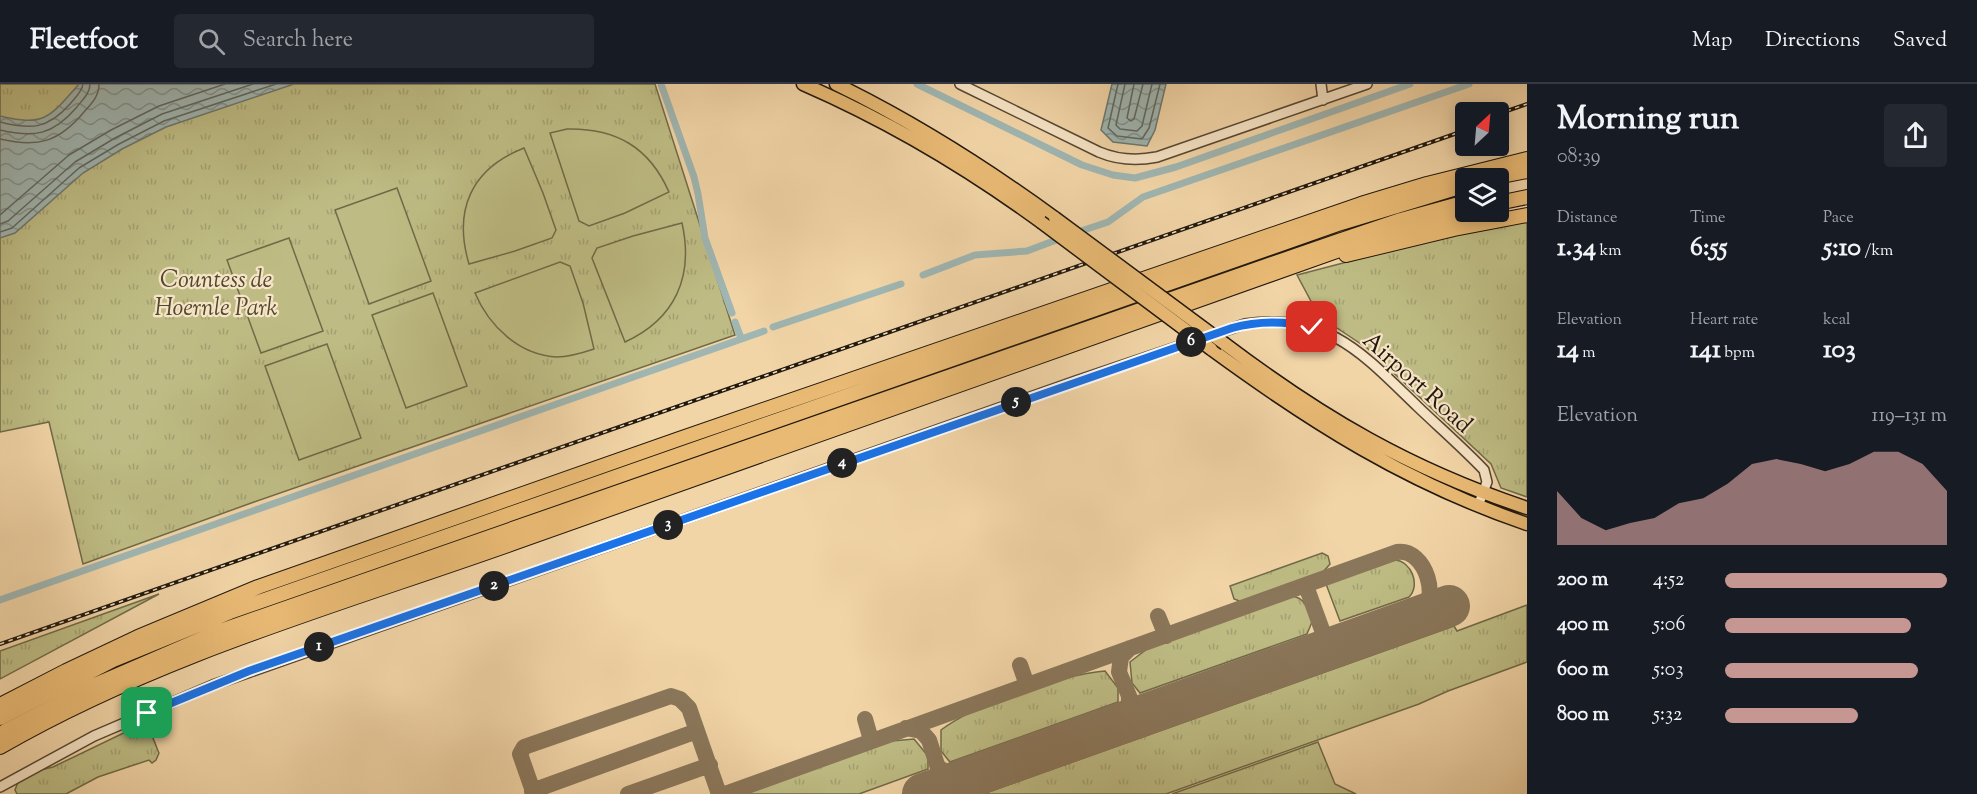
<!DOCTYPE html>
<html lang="en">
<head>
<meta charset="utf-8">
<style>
  body { margin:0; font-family:"Sorts Mill Goudy",serif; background:#242831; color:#f1f3f6; height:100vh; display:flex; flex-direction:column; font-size:22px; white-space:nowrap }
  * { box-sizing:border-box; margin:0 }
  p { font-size:20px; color:#9ea1a6 }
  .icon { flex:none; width:33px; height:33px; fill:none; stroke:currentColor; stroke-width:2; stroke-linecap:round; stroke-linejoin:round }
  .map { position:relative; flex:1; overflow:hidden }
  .details { display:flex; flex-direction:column; background:#171b24; width:450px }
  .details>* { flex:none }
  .needle { width:39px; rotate:26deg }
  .fabs { position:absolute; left:1455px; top:18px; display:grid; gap:12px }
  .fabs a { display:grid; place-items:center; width:54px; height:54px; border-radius:6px; background:#171b24; box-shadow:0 3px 15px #0003; font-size:30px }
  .pin { position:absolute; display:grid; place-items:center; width:51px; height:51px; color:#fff; margin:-26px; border-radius:12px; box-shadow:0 3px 9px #0006 }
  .km { position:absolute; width:30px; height:30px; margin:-15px; border-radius:50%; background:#222; color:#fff; font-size:16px; line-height:30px; text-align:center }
  .round { display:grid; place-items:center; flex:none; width:63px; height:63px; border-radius:6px; background:#242831 }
  .head { display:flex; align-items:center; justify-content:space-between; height:102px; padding:0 30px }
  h1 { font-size:33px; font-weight:800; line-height:45px }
  .stats { display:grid; grid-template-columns:repeat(3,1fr); gap:9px; height:102px; padding:6px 30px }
  .stats div { display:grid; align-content:center }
  .stats b { font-size:26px; font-weight:800 }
  .stats small { font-size:16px; font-weight:400 }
  .stats p { font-size:16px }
  .chart { height:168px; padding:12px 30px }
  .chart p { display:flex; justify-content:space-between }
  .chart svg { width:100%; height:108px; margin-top:6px; fill:#c59692; opacity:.7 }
  ul { padding:0 30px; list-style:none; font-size:20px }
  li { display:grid; grid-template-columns:96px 72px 1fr; align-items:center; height:45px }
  li i { height:15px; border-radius:8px; background:#c59692 }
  header { display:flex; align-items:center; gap:36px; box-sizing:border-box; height:84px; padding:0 30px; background:#171b24; border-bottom:2px solid #363941 }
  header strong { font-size:28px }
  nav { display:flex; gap:33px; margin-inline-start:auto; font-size:21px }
  .search { width:420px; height:54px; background:#242831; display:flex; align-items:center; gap:15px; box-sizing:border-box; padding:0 21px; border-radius:6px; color:#9ea1a6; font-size:22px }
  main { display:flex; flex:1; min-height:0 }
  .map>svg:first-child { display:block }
</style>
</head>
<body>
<header>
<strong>Fleetfoot</strong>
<div class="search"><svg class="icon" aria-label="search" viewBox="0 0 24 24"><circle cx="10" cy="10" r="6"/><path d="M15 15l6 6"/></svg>Search here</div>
<nav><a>Map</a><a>Directions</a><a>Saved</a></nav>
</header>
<main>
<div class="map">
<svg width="1527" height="710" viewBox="0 0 1527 710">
  <defs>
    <pattern id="grass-tufts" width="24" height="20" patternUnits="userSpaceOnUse" patternTransform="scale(1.5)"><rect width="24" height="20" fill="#bebc84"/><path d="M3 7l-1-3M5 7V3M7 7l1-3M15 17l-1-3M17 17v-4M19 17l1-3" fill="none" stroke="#a3a171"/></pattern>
    <pattern id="water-waves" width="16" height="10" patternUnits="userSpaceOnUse" patternTransform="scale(1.5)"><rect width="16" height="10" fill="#9fb6b2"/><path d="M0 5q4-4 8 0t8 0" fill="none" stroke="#81938f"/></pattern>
  </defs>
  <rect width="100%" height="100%" fill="#f2d5a7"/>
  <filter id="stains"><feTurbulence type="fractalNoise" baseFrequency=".00333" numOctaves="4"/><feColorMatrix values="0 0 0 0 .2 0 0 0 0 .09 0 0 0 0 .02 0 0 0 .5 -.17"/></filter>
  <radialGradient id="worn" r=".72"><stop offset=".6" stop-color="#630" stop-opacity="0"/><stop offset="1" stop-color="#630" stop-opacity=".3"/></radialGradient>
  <path fill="url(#grass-tufts)" stroke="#706a48" stroke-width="1.5" d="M 0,0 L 655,0 L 735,251 L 254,418 L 83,480 L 49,338 L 0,348 Z
    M 1527,136 L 1527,413 L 1501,404 L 1491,380 L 1367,264 L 1334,242 L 1312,219 L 1297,191 L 1489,141 Z
    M 1322,469 L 1328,472 L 1330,480 L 1322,489 L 1242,518 L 1234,515 L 1230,502 Z
    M 1395,476 C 1411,477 1421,501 1409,513 L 1340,537 L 1326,500 Z
    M 159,510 L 0,595 L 0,567 Z
    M 1292,512 C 1306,514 1308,526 1312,538 L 1307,550 L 1140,609 L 1132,599 L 1130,578 L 1147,565 Z
    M 1527,521 L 1527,578 L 1448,607 L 1419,620 L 1166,710 L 983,710 L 1454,542 L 1457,547 Z
    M 1105,587 L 1118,604 L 1118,618 L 950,678 L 941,667 L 941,646 C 975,620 1061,591 1105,587 Z
    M 140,640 C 152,645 154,658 159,669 L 156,676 L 152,679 L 149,676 L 98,693 L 66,710 L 17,710 L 15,706 L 18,698 L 32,688 L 53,683 L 136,643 L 140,642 Z
    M 914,655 L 928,672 L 928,685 L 859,710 L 736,710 L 892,657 Z
    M 1318,658 L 1335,700 L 1356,710 L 1172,710 Z"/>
  <path fill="#bebc84" stroke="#706a48" stroke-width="1.5" d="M 567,45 C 616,44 649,63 669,108 L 625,129 L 589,142 L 579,137 L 550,49 Z
    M 524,64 L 543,109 L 556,146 L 552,154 L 515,167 L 469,180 C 453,126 471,85 524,64 Z
    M 397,104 L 431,197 L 369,220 L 335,126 Z
    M 682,139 C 694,193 675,235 625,258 L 592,174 L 597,164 L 633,152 Z
    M 289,154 L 323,247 L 261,269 L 227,176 Z
    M 560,178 L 570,182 L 583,219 L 594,265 C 582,269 570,273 557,273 C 519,271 489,242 475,209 Z
    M 433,209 L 467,302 L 406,324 L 372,231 Z
    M 327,260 L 361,354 L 299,376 L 265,282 Z"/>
  <path fill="url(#water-waves)" stroke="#6d7770" stroke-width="1.5" d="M 79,0 L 294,0 L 166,43 L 122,65 L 83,89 L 15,149 L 0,154 L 0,32 C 45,43 50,33 79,0 Z
    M 1112,0 L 1166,0 L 1155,46 L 1147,62 L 1113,58 L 1101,46 Z"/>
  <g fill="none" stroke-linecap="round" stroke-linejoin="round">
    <path stroke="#606760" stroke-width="1.5" d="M 1118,0 L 1108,44 L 1117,52 L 1142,55 L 1149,44 L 1160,0
      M 1125,0 L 1116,41 L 1120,45 L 1137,47 L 1142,42 L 1152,0
      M 1134,0 L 1127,34 L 1131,37 L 1134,35 L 1143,0
      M 0,38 C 31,46 48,45 70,20 C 75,14 82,8 83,0
      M 0,46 C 34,54 53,51 76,24 C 82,16 90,10 90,0
      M 0,55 C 38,64 59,58 84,28 C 92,19 99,12 99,0
      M 0,131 L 69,71 L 111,46 L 159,22 L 225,0
      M 0,140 L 8,137 L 75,78 L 115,54 L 162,30 L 253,0
      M 0,148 L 12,144 L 79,84 L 119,60 L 164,37 L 276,0"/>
    <path stroke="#9fb6b2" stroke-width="7" d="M 661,0 L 694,93 L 698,110 L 705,154 L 732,229
      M 917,0 L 1082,81 L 1113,91 L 1135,94 L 1176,83 L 1410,0
      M 1075,149 L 1108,138 L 1143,113 L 1469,0
      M 923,191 L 975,171 L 1027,167 L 1064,153
      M 735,238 L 741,254
      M 773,243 L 901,200
      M 0,516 L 764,247"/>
    <path stroke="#8a765a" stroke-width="16" d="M 1306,502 L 1329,565
      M 1158,532 L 1166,552
      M 1130,564 L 1121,573 L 1119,588 L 1132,619 L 1138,625 L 1152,628
      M 1020,581 L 1027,601
      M 865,635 L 871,656
      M 1121,639 L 1129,628 L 1129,614
      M 906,644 L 921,647 L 929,656 L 940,690 L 937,700 L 929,708
      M 940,684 L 948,693 L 962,696
      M 532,707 L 697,647
      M 534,710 L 520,670 L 524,663 L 671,612 L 680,615 L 689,624 L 719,710
      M 628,710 L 710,681
      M 725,710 L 1397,468 C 1426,464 1442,517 1418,533"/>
    <path stroke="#8a765a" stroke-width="42" d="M 923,710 L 1449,522"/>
    <g stroke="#554734" stroke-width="12">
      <path id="minor" d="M 960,0 L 1099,68 C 1118,76 1137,77 1157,73 L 1367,0
        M 1321,0 L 1323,16
        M 0,703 L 94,652 L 213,601 L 1076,297 L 1245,240 C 1328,228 1363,270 1418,323 C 1440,344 1463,364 1484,386 L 1487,398 L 1478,422"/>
    </g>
    <g stroke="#21180d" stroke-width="15">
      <path id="major" d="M 803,0 C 888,37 966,83 1041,138
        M 836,0 C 914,38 985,83 1055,134
        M 1225,260 C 1323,334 1410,385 1527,424
        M 1211,265 C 1312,339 1407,399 1527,440"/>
    </g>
    <g stroke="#21180d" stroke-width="16">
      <path id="highway" d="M 1492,94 L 1527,87
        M 1498,119 L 1527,113
        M 1346,171 L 1454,145 L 1527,131
        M 0,621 L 66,587 L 138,553 L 258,503 L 679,355 L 1361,120 L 1427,100 L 1527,75
        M 0,634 L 113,576 L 230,528 L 1341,139 L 1466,101
        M 0,650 L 95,601 L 220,547 L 1338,157 L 1401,136 L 1466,118
        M 0,663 C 163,569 346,519 522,456 C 803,358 1083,259 1362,158 L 1466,128"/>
    </g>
    <use href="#minor" stroke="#f7e4c6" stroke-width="9"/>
    <use href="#major" stroke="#e9ba74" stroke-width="12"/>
    <use href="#highway" stroke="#e9ba74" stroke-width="14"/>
    <g stroke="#21180d" stroke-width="4">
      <path id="rail" d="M 1498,30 L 1527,20
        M 0,560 L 1466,46"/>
    </g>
    <use href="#rail" stroke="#f7e4c6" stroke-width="1.5" stroke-dasharray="4.5" stroke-linecap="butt"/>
    <g stroke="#21180d" stroke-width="15" stroke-linecap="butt">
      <path id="major-bridge" d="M 1055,134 L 1225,260
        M 1041,138 L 1211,265"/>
    </g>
    <use href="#major-bridge" stroke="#e9ba74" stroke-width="12"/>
  </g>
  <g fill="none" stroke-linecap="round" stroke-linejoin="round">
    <g stroke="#fff" stroke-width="12">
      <path id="route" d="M 147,629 L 249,587 L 1232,244 C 1260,236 1285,237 1312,243"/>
    </g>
    <use href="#route" stroke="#1a73e8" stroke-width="8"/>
  </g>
  <g text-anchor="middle" stroke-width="4.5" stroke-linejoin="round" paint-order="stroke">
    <g font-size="24" font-style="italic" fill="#504931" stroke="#f7e4c6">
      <text x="216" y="203">Countess de<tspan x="216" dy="28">Hoernle Park</tspan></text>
    </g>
    <g font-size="24" fill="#21180d" stroke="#f7e4c6">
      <text transform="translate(1418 298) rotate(42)" y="8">Airport Road</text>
    </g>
  </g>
  <rect width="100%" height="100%" filter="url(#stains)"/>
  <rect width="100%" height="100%" fill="url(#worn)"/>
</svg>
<div class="fabs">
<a><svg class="needle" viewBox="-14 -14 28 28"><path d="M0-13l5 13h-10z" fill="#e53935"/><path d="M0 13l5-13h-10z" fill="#9ea1a6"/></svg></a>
<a><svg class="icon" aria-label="layers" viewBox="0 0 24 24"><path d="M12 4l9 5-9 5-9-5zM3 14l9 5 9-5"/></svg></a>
</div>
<div class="pin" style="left:147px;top:629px;background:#1e9e55"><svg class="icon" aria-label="arrive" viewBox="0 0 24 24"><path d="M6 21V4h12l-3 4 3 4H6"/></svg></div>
<div class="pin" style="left:1312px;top:243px;background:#d93025"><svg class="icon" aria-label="check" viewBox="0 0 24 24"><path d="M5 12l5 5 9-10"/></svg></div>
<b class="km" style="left:319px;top:563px">1</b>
<b class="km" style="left:494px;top:502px">2</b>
<b class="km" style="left:668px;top:441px">3</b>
<b class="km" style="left:842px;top:379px">4</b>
<b class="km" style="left:1016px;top:318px">5</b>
<b class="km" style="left:1191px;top:258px">6</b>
</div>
<section class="details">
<div class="head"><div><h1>Morning run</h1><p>08:39</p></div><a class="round"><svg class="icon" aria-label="share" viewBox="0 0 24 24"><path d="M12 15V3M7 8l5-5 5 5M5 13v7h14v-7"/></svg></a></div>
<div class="stats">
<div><p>Distance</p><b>1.34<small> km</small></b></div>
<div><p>Time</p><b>6:55</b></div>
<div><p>Pace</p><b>5:10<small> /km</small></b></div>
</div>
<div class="stats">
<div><p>Elevation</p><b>14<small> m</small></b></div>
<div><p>Heart rate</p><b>141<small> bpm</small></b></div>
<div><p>kcal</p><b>103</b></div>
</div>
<div class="chart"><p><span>Elevation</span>119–131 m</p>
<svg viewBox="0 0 160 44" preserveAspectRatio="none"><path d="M0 44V22L10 33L20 38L30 35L40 33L50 27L60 25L70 19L80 11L90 9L100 11L110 14L120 11L130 6L140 6L150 11L160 22V44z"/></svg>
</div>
<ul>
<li><b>200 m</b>4:52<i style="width:100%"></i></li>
<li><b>400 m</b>5:06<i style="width:84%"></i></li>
<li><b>600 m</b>5:03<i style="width:87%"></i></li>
<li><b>800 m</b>5:32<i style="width:60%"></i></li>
</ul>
</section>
</main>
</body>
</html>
